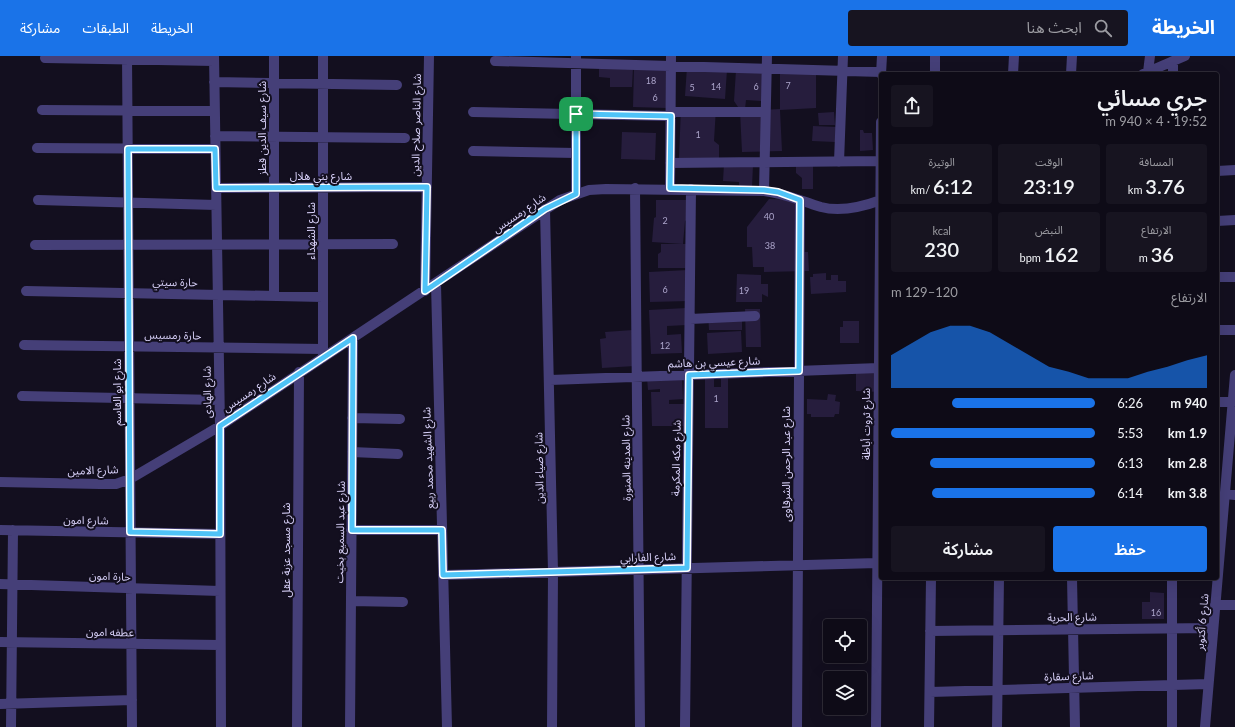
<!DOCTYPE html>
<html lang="ar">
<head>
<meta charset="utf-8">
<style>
  body { margin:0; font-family:Lato,"Noto Sans Arabic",sans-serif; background:#171420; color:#f1f3f6; direction:rtl; height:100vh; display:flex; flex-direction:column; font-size:15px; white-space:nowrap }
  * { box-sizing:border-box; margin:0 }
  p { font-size:13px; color:#9b9ba1 }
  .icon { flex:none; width:22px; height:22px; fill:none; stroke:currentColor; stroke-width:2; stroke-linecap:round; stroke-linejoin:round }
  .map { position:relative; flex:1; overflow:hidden; direction:ltr }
  .details { position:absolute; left:879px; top:16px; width:340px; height:508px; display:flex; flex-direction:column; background:#0e0b17; border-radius:4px; box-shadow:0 4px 16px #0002,0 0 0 1px #2e2b36; direction:rtl }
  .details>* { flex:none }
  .tools { position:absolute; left:823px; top:563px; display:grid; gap:8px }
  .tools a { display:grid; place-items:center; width:44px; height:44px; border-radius:4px; background:#0e0b17; box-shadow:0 4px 16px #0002,0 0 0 1px #2e2b36; font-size:20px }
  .pin { position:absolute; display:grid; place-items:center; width:34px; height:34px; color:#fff; margin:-17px; border-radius:8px; box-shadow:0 2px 6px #0006 }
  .round { display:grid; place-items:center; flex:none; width:42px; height:42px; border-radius:4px; background:#171420 }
  .headline { display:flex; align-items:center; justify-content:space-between; height:68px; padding:0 12px }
  h1 { font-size:22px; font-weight:600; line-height:30px }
  .stats { display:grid; grid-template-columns:repeat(3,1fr); gap:6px; height:68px; padding:4px 12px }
  .stats div { display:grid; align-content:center; border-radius:4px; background:#171420; text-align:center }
  .stats b { font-size:20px; font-weight:600 }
  .stats small { font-size:11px; font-weight:400 }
  .stats p { font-size:11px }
  .chart { height:112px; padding:8px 12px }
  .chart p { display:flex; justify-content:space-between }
  .chart svg { width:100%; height:72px; margin-top:4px; fill:#1a73e8; opacity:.7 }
  .primary-button { display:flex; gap:8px; margin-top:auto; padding:8px 12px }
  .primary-button a { flex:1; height:46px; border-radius:4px; background:#1a73e8; color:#fff; font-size:16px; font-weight:600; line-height:46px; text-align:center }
  .primary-button a+a { background:#171420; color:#f1f3f6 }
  ul { padding:0 12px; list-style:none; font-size:13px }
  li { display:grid; grid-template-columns:64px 48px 1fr; align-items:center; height:30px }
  li i { height:10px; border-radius:5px; background:#1a73e8 }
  header { display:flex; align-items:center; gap:24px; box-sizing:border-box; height:56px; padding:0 20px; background:#1a73e8; color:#fff }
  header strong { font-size:19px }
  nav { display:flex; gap:22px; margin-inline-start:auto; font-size:14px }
  .search { width:280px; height:36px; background:#171420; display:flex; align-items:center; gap:10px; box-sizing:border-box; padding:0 14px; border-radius:4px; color:#9b9ba1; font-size:15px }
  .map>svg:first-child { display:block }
</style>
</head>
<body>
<header>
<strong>الخريطة</strong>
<div class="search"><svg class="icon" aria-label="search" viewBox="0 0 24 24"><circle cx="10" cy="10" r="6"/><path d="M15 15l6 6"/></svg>ابحث هنا</div>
<nav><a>الخريطة</a><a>الطبقات</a><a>مشاركة</a></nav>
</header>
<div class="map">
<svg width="1235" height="671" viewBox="0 0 1235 671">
  <rect width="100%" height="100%" fill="#130f1f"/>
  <path fill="#261d3d" d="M 599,11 L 633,12 L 632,31 L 610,31 L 610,22 L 599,21 Z
    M 634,11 L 668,11 L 667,52 L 633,51 Z
    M 687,11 L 727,14 L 725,43 L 685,40 Z
    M 780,13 L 816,14 L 816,52 L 780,54 L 782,95 L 742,96 L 740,55 L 780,53 Z
    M 736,14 L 764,16 L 761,45 L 746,44 L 745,53 L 740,54 L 734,45 Z
    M 681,51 L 716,52 L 714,85 L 719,89 L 719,103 L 679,102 Z
    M 834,56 L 835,69 L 819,69 L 818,57 Z
    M 813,70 L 836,71 L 835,86 L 812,85 Z
    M 860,74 L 863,74 L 864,77 L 872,77 L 873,94 L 860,95 Z
    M 622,76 L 656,77 L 655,104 L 621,103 Z
    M 796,104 L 813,104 L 813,133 L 802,133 L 802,122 L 796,117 Z
    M 724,108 L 753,109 L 752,131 L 739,131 L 739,126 L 723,125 Z
    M 769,143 L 798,144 L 803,196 L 808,196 L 809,215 L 764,216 L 764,211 L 753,211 L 752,191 L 747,191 L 747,171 Z
    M 656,144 L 689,144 L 689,163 L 685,165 L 683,188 L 652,186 L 654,162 L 656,161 Z
    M 661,188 L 689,188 L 690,212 L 658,212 L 658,198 L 661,196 Z
    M 688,214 L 689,245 L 650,246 L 649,216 Z
    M 826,217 L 826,224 L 831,224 L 831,219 L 838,219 L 838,225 L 846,225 L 846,236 L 811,238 L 810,221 L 813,221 L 813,218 Z
    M 737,218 L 761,219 L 761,228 L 768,228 L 768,241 L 762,238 L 762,246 L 736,246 Z
    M 686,252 L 687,269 L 667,270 L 667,279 L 681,278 L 682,297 L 651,298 L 649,254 Z
    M 745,253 L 760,253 L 761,291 L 746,291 Z
    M 742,256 L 742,274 L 709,274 L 708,257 Z
    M 843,265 L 859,265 L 859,287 L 840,287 L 840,271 L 843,271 Z
    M 633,274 L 635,310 L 602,312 L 600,283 L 606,282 L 605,276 Z
    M 741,275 L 742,296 L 708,298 L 707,277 Z
    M 856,311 L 881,311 L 881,336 L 856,335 Z
    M 721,320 L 728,320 L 728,372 L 705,372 L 705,321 L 714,321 L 714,331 L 721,331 Z
    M 682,321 L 683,343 L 669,344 L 669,348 L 685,348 L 686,370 L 652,370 L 651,336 L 660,336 L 660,333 L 648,334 L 647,322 Z
    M 828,338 L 836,339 L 835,345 L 840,346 L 839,358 L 835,358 L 834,361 L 811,361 L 811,358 L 807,358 L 807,343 L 827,344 Z
    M 1150,536 L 1164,537 L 1164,563 L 1142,563 L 1142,546 L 1150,546 Z"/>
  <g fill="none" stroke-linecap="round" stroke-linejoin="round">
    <path stroke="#453f78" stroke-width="10" d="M 127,0 L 132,671
      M 214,0 L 220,370 L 221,671
      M 274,0 L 274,240
      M 45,2 L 214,5
      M 495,5 L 881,16
      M 1148,16 L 1150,0
      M 881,18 L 882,0
      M 935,18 L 935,0
      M 1013,18 L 1014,0
      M 1071,18 L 1072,0
      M 1143,18 L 1185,0
      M 1173,18 L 1173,5
      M 214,26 L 397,29
      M 42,54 L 215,55
      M 473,56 L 671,60
      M 671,56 L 765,56
      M 215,80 L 405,82
      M 37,92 L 215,93
      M 473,95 L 576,97
      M 839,106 L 843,0
      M 670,107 L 881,105
      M 1217,115 L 1235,114
      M 216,132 L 427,131
      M 635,132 L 640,671
      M 670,132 L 671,0
      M 764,135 L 767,0
      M 576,138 L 576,0
      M 38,144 L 216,149
      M 545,153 L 553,516 L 552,671
      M 1217,165 L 1235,164
      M 35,189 L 393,188
      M 1217,221 L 1235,221
      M 436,228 L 447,671
      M 26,235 L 323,241
      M 425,235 L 429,0
      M 690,263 L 755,260
      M 1217,274 L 1235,274
      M 24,289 L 323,293
      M 323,302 L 323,0
      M 550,324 L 879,312
      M 22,340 L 219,344
      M 1217,346 L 1233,346
      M 352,362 L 400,363
      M 352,396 L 398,398
      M 0,426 L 100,428 L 116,428 L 130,423 L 220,370 L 560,144 L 589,134 L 606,133 L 764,135 C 784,137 801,145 821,151 C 840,156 862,151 881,144
      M 1225,438 L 1235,439
      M 0,474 L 220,478
      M 351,474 L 442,474
      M 443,519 L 877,507
      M 1072,522 L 1075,671
      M 0,528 L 220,535
      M 351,545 L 403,546
      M 1215,549 L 1235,549
      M 930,575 L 1213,572
      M 0,586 L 220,589
      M 930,636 L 1208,628
      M 0,648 L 132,644
      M 11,671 L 13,474
      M 297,671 L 299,316
      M 350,671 L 353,282
      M 685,671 L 691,133
      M 797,671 L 800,144
      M 876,671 L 881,66
      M 929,671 L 931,522
      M 997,671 L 999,522
      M 1172,671 L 1172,522
      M 1205,671 L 1235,319"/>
  </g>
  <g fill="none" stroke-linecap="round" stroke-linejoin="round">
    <g stroke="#fff" stroke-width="8">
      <path id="route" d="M 576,58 L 671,60 L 670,132 L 764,134 L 778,136 L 800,144 L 799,315 L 689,319 L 687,512 L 443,519 L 442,474 L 352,474 L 353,282 L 220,370 L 220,478 L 130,476 L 128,93 L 215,93 L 216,132 L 427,131 L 425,235 L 545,153 L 576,138 Z"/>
    </g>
    <use href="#route" stroke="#4fc3f7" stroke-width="5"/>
  </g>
  <g text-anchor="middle" stroke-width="4" stroke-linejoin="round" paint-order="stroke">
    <g font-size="9" fill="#aca5cb">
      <text x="651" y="28">18</text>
      <text x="788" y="33">7</text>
      <text x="716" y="34">14</text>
      <text x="756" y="34">6</text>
      <text x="692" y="35">5</text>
      <text x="655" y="45">6</text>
      <text x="698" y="82">1</text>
      <text x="769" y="164">40</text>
      <text x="665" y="168">2</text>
      <text x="770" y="193">38</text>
      <text x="665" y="237">6</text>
      <text x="744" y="238">19</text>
      <text x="665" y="293">12</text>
      <text x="716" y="346">1</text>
      <text x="1156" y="560">16</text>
    </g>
    <g font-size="11" fill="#d9d2fa" stroke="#130f1f">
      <text transform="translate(416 69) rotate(-89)" y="4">شارع الناصر صلاح الدين</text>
      <text transform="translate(262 72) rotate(-90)" y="4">شارع سيف الدين قطز</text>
      <text x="321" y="124">شارع بني هلال</text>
      <text transform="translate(519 157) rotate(-34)" y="4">شارع رمسيس</text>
      <text transform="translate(311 175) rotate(-90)" y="4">شارع الشهداء</text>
      <text transform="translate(175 226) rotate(1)" y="4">حارة سيتي</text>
      <text transform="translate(173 279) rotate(1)" y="4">حارة رمسيس</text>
      <text transform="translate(714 306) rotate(-2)" y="4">شارع عيسي بن هاشم</text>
      <text transform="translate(117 336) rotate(-90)" y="4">شارع ابو القاسم</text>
      <text transform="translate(207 336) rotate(-91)" y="4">شارع الهادى</text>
      <text transform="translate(249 336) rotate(-34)" y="4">شارع رمسيس</text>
      <text transform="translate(866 368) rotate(-90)" y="4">شارع ثروت أباظة</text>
      <text transform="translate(428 402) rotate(-92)" y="4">شارع الشهيد محمد ربيع</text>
      <text transform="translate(626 402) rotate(-91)" y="4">شارع المدينه المنورة</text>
      <text transform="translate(676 402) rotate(-89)" y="4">شارع مكه المكرمة</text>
      <text transform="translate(786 408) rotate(-90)" y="4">شارع عبد الرحمن الشرقاوى</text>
      <text transform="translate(539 412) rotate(-91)" y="4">شارع ضياء الدين</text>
      <text transform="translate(93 414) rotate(-2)" y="4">شارع الامين</text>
      <text transform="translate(86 464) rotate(1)" y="4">شارع امون</text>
      <text transform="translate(340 476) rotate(-89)" y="4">شارع عبد السميع بخيت</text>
      <text transform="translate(286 494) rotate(-90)" y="4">شارع مسجد عزبة عقل</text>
      <text transform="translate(648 501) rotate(-2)" y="4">شارع الفارابي</text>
      <text transform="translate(110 520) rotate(2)" y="4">حارة امون</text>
      <text transform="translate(1072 561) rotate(-1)" y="4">شارع الحرية</text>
      <text transform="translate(1202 566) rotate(-85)" y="4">شارع 6 أكتوبر</text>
      <text transform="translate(110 576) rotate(1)" y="4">عطفه امون</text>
      <text transform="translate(1069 620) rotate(-2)" y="4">شارع سقارة</text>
    </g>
  </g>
</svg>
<div class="tools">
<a><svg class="icon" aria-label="locate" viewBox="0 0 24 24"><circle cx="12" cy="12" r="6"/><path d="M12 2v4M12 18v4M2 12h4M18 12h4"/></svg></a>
<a><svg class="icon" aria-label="layers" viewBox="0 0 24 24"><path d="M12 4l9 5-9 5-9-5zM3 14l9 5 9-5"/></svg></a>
</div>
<div class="pin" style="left:576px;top:58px;background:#1e9e55"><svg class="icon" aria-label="arrive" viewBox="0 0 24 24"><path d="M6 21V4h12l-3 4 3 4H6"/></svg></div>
<section class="details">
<div class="headline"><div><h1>جري مسائي</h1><p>19:52 · 4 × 940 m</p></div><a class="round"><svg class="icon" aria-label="share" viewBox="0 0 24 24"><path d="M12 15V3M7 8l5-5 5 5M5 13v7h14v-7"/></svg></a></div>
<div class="stats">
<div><p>المسافة</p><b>3.76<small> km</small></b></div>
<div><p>الوقت</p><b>23:19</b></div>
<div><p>الوتيرة</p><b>6:12<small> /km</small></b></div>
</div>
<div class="stats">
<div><p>الارتفاع</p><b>36<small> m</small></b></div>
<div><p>النبض</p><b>162<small> bpm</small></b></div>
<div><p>kcal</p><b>230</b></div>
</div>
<div class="chart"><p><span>الارتفاع</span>120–129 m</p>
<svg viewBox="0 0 160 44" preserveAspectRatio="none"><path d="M0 44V24L10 17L20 10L30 6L40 6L50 10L60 17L70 24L80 31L90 34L100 38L110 38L120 38L130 34L140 31L150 27L160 24V44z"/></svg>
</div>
<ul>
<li><b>940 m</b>6:26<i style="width:70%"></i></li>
<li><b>1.9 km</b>5:53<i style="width:100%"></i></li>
<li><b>2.8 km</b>6:13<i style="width:81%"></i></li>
<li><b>3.8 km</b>6:14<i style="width:80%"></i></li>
</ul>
<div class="primary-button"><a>حفظ</a><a>مشاركة</a></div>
</section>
</div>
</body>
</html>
